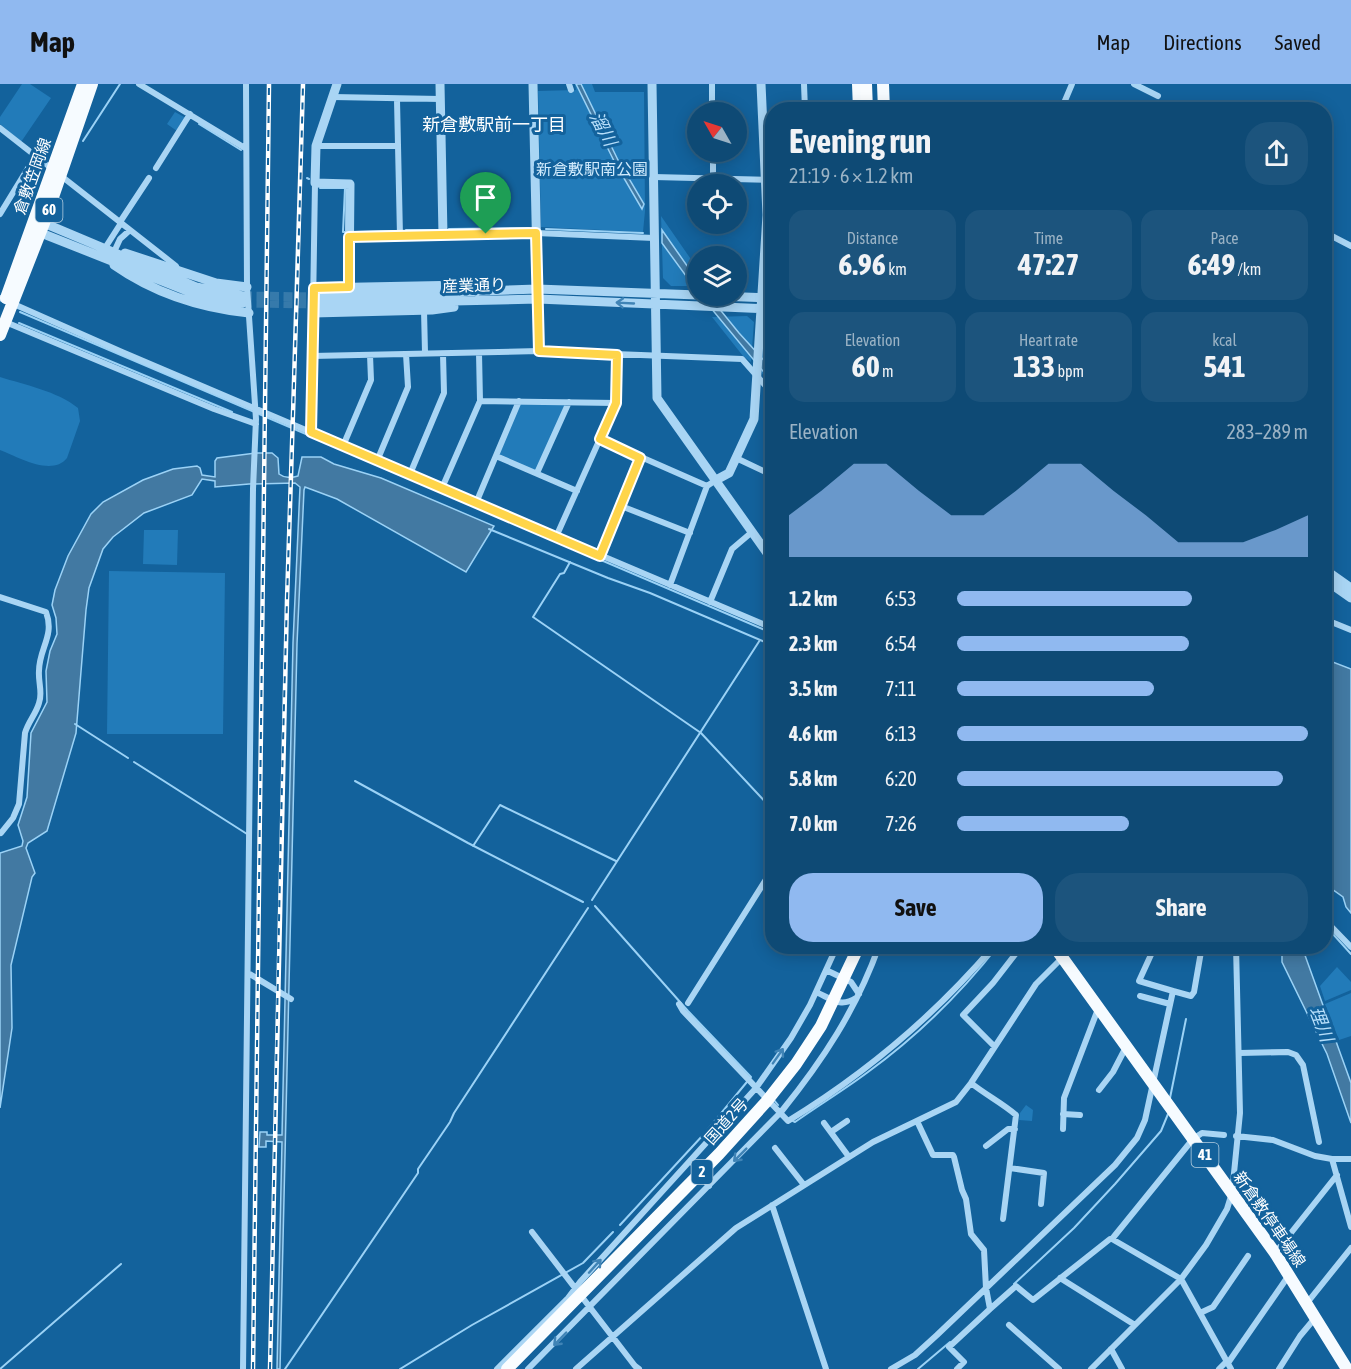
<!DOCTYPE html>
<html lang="en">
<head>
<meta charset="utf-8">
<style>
  body { margin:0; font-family:"Asap Condensed","Noto Sans JP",sans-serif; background:#1c547d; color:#f1f3f6; height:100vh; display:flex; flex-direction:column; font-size:22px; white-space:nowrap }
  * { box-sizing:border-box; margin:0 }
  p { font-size:20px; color:#9bb3c5 }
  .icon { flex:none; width:33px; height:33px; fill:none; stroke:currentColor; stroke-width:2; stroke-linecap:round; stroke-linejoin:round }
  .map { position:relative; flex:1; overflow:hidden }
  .sheet { position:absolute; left:765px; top:18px; width:567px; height:852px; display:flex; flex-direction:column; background:#0e4a75; border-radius:24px; box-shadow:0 3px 15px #0003,0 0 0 2px #2e6287 }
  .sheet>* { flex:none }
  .needle { width:39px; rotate:309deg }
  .fabs { position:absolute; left:687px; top:18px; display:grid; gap:12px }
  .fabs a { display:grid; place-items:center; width:60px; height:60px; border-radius:50%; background:#0e4a75; box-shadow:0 3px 15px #0003,0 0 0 2px #2e6287; font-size:30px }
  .pin { position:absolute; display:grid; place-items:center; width:51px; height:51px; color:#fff; margin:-62px -26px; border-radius:50% 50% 50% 0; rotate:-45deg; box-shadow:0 0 6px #0007 }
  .pin .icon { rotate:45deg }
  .round { display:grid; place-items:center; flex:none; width:63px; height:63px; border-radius:24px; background:#1c547d }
  .headline { display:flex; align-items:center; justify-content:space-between; height:102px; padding:0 24px }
  h1 { font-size:33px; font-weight:700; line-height:45px }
  .figures { display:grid; grid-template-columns:repeat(3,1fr); gap:9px; height:102px; padding:6px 24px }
  .figures div { display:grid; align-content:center; border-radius:15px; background:#1c547d; text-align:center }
  .figures b { font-size:30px; font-weight:700 }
  .figures small { font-size:16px; font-weight:400 }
  .figures p { font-size:16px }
  .chart { height:168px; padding:12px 24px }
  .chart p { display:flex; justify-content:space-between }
  .chart svg { width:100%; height:108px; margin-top:6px; fill:#90b9f0; opacity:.7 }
  .action { display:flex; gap:12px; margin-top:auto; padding:12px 24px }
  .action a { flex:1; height:69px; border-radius:24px; background:#90b9f0; color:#111; font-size:24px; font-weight:700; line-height:69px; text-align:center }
  .action a+a { background:#1c547d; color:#f1f3f6 }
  ul { padding:0 24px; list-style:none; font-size:20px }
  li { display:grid; grid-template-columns:96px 72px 1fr; align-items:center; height:45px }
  li i { height:15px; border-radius:8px; background:#90b9f0 }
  header { display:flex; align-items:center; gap:36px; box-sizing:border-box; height:84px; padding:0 30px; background:#90b9f0; color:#111 }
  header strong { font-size:28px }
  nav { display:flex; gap:33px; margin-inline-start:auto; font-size:21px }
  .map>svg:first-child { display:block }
</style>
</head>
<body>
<header>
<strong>Map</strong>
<nav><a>Map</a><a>Directions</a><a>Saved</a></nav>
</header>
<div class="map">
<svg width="1351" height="1285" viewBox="0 0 1351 1285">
  <rect width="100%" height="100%" fill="#13629c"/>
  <path fill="#227bb9" d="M 22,0 L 30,0 L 51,14 L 21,58 L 0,40 L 0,33 Z
    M 575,0 L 592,0 L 595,8 L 644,8 L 645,127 L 643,148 L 541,143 L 538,7 L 576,6 Z
    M 175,28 L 186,34 L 177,47 L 167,40 Z
    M 661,132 L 697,184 L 697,202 L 671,202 L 663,194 Z
    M 747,232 L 754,238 L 751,278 L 743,272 L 712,233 Z
    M 762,262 L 772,274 L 772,301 L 760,287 Z
    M 0,293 C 25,301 57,307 78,324 L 80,337 L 67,374 C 52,393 18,373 0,366 Z
    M 520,320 L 566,321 L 536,388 L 498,371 Z
    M 144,446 L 178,446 L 177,481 L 143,480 Z
    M 109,487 L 225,489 L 223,650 L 107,650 Z
    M 1337,883 L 1351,898 L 1351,906 L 1325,917 L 1320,902 Z
    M 1351,909 L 1351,952 L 1339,956 L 1325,920 Z
    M 1026,1021 L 1033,1026 L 1032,1037 L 1019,1036 L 1020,1029 Z"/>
  <path fill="#4279a2" stroke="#9bd2f6" stroke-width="1.5" d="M 576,0 L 581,0 L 618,76 L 644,120 L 642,125 L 615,79 Z
    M 662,146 L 697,196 L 697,207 L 662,159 Z
    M 701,212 L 709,212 L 739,249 L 772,285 L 772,298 Z
    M 256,369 L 272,369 L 278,374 L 279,390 C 284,394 292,394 298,392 L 302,373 L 321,373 L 334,380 L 381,394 L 494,442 L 466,488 L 337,415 L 305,403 L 304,406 L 297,560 L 280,1285 L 277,1285 L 282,1058 L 266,1057 L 266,1063 L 259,1063 L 260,1048 L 267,1048 L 267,1051 L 282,1051 L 293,559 L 300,403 L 295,399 L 249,400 L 215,403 L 215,397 L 202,395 L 192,411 L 144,429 L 113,453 L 103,465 L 89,504 L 86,526 L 76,649 L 47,747 L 28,759 L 26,764 L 35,789 L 32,793 L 11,881 L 12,944 L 0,1024 L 0,769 L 22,762 L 23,757 L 18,741 L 27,713 L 31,649 L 47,618 L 46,587 L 50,567 L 57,550 L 56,534 L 52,521 L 55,506 L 68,472 L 91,430 L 103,418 L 143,396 L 173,385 L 197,382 L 200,384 L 202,391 L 215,393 L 215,377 L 217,374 Z
    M 1324,520 L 1330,577 L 1351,585 L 1351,829 L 1346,823 L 1343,813 L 1325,800 Z
    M 1285,862 L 1302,863 L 1351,999 L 1351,1039 L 1327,970 L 1282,878 L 1282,867 Z"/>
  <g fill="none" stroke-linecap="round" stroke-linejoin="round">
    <path stroke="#9bd2f6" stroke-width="2" d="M 199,40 L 241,66
      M 83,57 L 120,0
      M 307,94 L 309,95
      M 320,104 L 345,104 L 343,148 L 345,148
      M 449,145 L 529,144
      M 546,145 L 643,149
      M 406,146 L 437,146
      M 355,148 L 394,147
      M 20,228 L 772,549
      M 19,239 L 232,328
      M 489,445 L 608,494 L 650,509 L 772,561
      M 570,478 L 564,489 L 560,490 L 533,533 L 701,649 L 772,725
      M 75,640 L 128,674
      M 134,678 L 247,750
      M 355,697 L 468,759 L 583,818
      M 473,762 L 500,721 L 616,777
      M 592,816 L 760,556
      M 595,822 L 688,927 L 751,993 L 704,1050 L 620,1141
      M 1324,840 L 1351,870
      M 1170,1014 L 1186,935
      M 774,1016 L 778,1021
      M 793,1037 L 795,1038 C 819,1021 844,1006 868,988 C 916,953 961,909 998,862
      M 1014,1200 L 1074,1144 L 1115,1100 L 1161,1047 L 1168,1030
      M 0,1285 L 121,1180
      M 285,1285 L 418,1089 L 418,1085 L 450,1038 L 454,1029 L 588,824
      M 400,1285 L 472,1241 L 583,1179 L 613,1148
      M 918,1285 L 950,1258"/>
    <path stroke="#367aab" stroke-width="9" stroke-dasharray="9 4.5" stroke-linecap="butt" d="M 243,212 L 318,213
      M 243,219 L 317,220"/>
    <path stroke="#a9d5f4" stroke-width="6" d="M 139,0 L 245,64
      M 569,0 L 571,6
      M 712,0 L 712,28
      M 804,0 L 805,26
      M 1134,0 L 1158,12
      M 333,13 L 440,15
      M 397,16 L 400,152
      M 1061,26 L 1072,0
      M 0,44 L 176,182 L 177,185
      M 316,62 L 398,62
      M 713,68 L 713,94
      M 156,84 L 190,30
      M 654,93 L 772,96
      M 0,130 L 36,71
      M 120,138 L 149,94
      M 1324,148 L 1351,162
      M 536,149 L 654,154
      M 105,164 L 121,139
      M 114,168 L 120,155 L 130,146
      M 0,214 L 122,268 L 772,544
      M 424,226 L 425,269
      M 3,237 L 214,325 L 256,340
      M 312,272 L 539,267 L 742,275 L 772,309
      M 480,317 L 616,319
      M 311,348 L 315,99
      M 600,355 L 707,402
      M 343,362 L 371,296 L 370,271
      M 496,372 L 577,407
      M 736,374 L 772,391
      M 377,377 L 408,303 L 406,270
      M 537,389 L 569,318
      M 410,390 L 444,309 L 443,270
      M 442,404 L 480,317 L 479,269
      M 476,419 L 519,317
      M 621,422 L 690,449
      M 556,453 L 616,319 L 617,271
      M 601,472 L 640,374
      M 670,501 L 707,402 L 716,396
      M 0,513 L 46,528 C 55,552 39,564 39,587 C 38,598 43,609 39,619 C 36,630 28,638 25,649 L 19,720 L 13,734 L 1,749
      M 710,518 L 732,465 L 752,448
      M 1324,535 L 1351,546
      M 1324,835 L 1351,863
      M 980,862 L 989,868
      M 1201,869 L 1213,869 L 1213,863 L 1236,864
      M 826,886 L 851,898 L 859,910
      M 248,889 L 291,915
      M 1173,907 L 1191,912 L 1194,908 L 1202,862
      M 816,908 C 832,915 840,924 856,914
      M 1140,912 L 1170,920
      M 688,919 L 772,786
      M 679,920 L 683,927 L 788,1037 C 865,990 935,931 994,862
      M 994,962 L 963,931 L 993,899 L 1017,868 L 1019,862
      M 1240,969 L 1288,968 L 1296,971 L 1303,981 L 1319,1058
      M 971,999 C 986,1011 1002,1019 1016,1031 L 1003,1135
      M 1099,1006 L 1113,988 L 1126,963
      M 1063,1030 L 1080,1031
      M 917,1037 L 933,1071 L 953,1071 L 954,1073 L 962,1106 L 966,1115 L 971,1150 L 984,1166 L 986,1204 L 990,1225 L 949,1263 L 964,1278 L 957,1285
      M 824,1039 L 849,1073
      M 1063,1045 L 1064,1014 L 1098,925
      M 831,1048 L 847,1037
      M 1224,1051 L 1202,1049 L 1193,1055 L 1112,1155 L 1181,1195 L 1231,1285
      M 1236,1052 L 1273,1056 L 1315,1072 L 1332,1075 L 1351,1143
      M 986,1062 L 1008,1045 L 1015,1045
      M 775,1064 L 804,1101
      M 1332,1075 L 1351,1075
      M 691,1077 L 709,1102
      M 1010,1084 L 1044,1089 L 1041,1120
      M 772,1121 L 826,1285
      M 532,1148 L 635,1282 L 639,1285
      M 1275,1169 L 1337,1091
      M 1060,1194 L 1135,1241
      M 1307,1219 L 1351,1164
      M 990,1225 L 1016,1202 L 1033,1216 L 1110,1155 L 1112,1155
      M 1200,1229 L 1213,1223 L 1248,1172
      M 1009,1241 L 1059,1285
      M 1111,1265 L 1122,1285
      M 1228,1279 L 1289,1191
      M 243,1285 L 253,405 L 256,335 L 247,203 L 246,0
      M 497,1285 L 568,1214 L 580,1198 L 756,1004 L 791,954 L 810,921 L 837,862
      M 528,1285 L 781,1028 C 823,976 856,926 879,862
      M 576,1285 L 736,1144 L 873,1058 L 956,1018 L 971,999 L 1036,900 L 1062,874
      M 891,1285 L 915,1271 L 937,1251 L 1115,1081 L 1137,1054 L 1145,1036 L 1173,907 L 1139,897 L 1155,862
      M 1091,1285 L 1181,1195 L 1206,1161 L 1227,1125 L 1232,1109 L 1240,1029 L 1236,862
      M 1219,1285 L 1227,1277
      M 1279,1285 L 1300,1252 L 1315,1234"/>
    <path stroke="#a9d5f4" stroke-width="9" d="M 337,0 L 316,62 L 315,99 L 350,100 L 349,203
      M 440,0 L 443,151
      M 533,0 L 539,267
      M 652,0 L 657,314 L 772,476
      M 39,137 L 196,203 L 243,212
      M 36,147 L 195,210 L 217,216 L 243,219
      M 349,153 L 536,149
      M 125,169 L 216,199 L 247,203
      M 114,181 C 154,209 201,224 249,229
      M 314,204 L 467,201 L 477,208
      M 718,212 L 772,214
      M 318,213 L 537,205 L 698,211
      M 317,220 L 538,215 L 772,225
      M 313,229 L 432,226 L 454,223
      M 716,396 L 729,389 L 754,335 L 767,131 L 761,0
      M 1324,485 L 1351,504
      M 1324,495 L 1351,514"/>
    <path stroke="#f6fbff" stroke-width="12" d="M 858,0 L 859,26
      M 883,0 L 884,26
      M 6,214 L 83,0
      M 0,251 L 44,139 L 92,0
      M 1054,862 L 1275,1169 L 1347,1285"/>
    <path stroke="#fafdff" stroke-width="12" d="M 866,0 L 867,26
      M 507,1285 L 719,1070 L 766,1018 L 796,980 L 821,942 L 859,862"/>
    <g stroke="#fff" stroke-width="4.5">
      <path id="rail" d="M 253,1285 L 269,0
        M 270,1285 C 276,1029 279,773 287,516 C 292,344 299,172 303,0"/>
    </g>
    <use href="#rail" stroke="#13629c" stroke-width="2" stroke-dasharray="7" stroke-linecap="butt"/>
  </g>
  <defs><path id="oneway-shaft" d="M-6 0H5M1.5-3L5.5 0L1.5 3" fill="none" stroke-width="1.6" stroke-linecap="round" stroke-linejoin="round" transform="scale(1.5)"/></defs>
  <g stroke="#4084b6">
    <use href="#oneway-shaft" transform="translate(625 219) rotate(-177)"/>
    <use href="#oneway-shaft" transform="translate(778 972) rotate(-55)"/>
    <use href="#oneway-shaft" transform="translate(740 1071) rotate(135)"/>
    <use href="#oneway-shaft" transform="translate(595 1182) rotate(-48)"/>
    <use href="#oneway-shaft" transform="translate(560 1255) rotate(134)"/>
  </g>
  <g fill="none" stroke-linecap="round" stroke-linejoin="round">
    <g stroke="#fff" stroke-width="12">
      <path id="route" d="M 536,149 L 539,267 L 617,271 L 616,319 L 600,355 L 640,374 L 600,472 L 311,348 L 314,204 L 349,203 L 349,153 Z"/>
    </g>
    <use href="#route" stroke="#ffd54a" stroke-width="8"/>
  </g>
  <g text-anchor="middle" stroke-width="6" stroke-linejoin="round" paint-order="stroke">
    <g fill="#13629c" stroke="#b8d0e1" stroke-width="1.5">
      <rect x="35.5" y="114" width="27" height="24" rx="4.5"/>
      <rect x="1191.5" y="1059" width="27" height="24" rx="4.5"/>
      <rect x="691.5" y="1076" width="21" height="24" rx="4.5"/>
    </g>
    <g font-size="15" font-weight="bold" fill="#fff">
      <text x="49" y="131">60</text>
      <text x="1205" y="1076">41</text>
      <text x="702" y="1093">2</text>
    </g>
    <g font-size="16" fill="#d1ebfd" stroke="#13629c">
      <text x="592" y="91">新倉敷駅南公園</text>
    </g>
    <g font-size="16" fill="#fff" stroke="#13629c">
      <text transform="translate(32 92) rotate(-70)" y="6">倉敷笠岡線</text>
      <text transform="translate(474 201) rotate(-2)" y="6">産業通り</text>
      <text transform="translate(726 1037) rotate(-48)" y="6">国道2号</text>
      <text transform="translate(1270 1135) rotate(55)" y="6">新倉敷停車場線</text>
    </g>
    <g font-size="18" fill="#fff" stroke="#13629c">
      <text x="494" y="47">新倉敷駅前一丁目</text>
    </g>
    <g font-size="18" font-style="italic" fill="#b6defa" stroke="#13629c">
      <text transform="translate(603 45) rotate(62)" y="6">溜川</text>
      <text transform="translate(1321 940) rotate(69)" y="6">理川</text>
    </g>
  </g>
</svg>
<div class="fabs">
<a><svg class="needle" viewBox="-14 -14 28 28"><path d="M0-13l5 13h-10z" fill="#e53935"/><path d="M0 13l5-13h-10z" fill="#9bb3c5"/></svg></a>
<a><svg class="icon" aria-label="locate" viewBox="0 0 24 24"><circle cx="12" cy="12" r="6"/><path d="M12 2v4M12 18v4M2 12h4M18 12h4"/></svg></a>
<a><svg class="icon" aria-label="layers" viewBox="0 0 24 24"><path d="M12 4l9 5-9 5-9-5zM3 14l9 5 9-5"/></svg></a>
</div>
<div class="pin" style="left:486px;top:150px;background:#1e9e55"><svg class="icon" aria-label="arrive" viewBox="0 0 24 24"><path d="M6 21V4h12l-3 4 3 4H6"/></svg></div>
<section class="sheet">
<div class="headline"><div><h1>Evening run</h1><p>21:19 · 6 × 1.2 km</p></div><a class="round"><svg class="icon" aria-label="share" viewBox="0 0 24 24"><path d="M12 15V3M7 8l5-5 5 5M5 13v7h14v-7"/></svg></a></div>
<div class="figures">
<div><p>Distance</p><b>6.96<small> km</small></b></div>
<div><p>Time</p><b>47:27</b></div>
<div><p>Pace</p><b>6:49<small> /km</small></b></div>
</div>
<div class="figures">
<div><p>Elevation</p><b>60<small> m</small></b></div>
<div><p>Heart rate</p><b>133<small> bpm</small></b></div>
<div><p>kcal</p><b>541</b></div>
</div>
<div class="chart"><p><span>Elevation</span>283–289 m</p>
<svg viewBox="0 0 160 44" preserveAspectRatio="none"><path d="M0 44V27L10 17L20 6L30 6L40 17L50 27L60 27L70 17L80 6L90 6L100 17L110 27L120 38L130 38L140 38L150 33L160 27V44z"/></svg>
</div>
<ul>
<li><b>1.2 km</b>6:53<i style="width:67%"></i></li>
<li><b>2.3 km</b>6:54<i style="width:66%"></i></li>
<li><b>3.5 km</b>7:11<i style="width:56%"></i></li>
<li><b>4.6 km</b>6:13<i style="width:100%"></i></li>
<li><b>5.8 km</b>6:20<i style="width:93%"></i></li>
<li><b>7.0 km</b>7:26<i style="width:49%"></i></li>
</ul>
<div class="action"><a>Save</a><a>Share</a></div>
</section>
</div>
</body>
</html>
